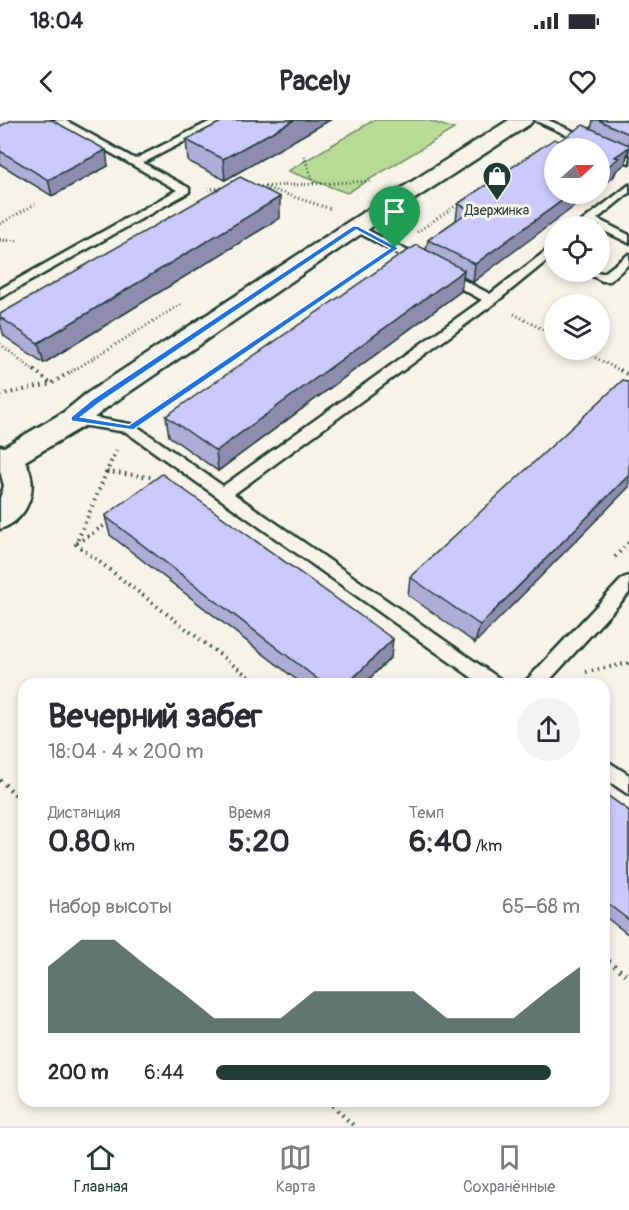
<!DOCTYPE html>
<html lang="ru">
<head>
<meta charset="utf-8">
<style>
  body { margin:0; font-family:Pangolin,sans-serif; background:#f2f2f3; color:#2b2b33; height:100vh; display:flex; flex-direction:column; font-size:22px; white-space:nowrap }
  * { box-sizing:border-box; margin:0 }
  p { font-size:20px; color:#7c7c81 }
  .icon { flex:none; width:33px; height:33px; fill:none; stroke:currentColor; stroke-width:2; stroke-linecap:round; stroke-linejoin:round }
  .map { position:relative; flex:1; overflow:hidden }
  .drawer { position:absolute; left:18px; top:558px; width:592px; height:429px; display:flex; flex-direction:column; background:#fff; border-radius:18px; box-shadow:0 3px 9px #0003 }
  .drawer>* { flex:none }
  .needle { width:39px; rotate:69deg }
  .controls { position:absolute; left:544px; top:18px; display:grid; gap:12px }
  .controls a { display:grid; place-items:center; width:66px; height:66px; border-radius:50%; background:#fff; box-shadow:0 3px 9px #0003; font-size:30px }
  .pin { position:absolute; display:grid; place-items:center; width:51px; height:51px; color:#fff; margin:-62px -26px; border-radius:50% 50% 50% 0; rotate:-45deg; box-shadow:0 0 6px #0007 }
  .pin .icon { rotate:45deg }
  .round { display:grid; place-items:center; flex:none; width:63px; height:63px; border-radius:32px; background:#f2f2f3 }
  .summary { display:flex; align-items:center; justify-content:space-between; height:102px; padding:0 30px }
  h1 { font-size:33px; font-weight:700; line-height:45px }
  .metrics { display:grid; grid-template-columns:repeat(3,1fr); gap:9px; height:102px; padding:6px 30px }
  .metrics div { display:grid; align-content:center }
  .metrics b { font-size:30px; font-weight:700 }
  .metrics small { font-size:16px; font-weight:400 }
  .metrics p { font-size:16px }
  .chart { height:168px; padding:12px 30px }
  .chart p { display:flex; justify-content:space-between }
  .chart svg { width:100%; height:108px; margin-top:6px; fill:#1f3d34; opacity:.7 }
  ul { padding:0 30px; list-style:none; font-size:20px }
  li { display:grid; grid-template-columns:96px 72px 1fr; align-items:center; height:45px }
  li i { height:15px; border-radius:8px; background:#1f3d34 }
  .status { display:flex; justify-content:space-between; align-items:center; height:42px; padding:0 30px; background:#fff; direction:ltr }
  .status svg { height:16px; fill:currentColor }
  header { display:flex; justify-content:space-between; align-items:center; height:78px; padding:0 30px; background:#fff; font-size:27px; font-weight:700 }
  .menu { display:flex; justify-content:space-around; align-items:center; height:84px; border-top:2px solid #e1e1e2; background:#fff; font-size:16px; color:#7c7c81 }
  .menu a { display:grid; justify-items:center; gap:3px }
  .menu .current { color:#1f3d34 }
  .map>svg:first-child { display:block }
</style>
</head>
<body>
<div class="status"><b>18:04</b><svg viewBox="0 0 49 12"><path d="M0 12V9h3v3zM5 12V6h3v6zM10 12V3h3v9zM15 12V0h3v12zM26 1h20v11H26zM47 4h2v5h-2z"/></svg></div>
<header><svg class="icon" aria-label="back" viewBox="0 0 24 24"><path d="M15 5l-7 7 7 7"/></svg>Pacely<svg class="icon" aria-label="heart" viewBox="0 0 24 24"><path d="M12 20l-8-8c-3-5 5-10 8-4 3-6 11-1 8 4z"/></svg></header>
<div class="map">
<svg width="629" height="1006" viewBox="0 0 629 1006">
  <rect width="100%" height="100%" fill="#f7f3e8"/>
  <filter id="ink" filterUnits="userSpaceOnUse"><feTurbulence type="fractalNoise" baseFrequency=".0167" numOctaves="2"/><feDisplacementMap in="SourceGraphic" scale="12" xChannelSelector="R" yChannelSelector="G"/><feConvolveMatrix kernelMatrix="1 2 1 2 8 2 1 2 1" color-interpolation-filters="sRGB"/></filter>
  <g filter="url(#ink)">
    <path fill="#b8dc96" stroke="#6c8c65" stroke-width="1.5" d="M 374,0 L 427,0 L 454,9 L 347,73 L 288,51 Z"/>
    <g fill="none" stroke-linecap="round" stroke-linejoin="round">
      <g stroke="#1f3d34" stroke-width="5">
        <path id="service" d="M 52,0 L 65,0 L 135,39 L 213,0 L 226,0 L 143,43 L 189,68 L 189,72 L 0,178 L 0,169 L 177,70 Z
          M 534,0 L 548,0 L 629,36 L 629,43 Z
          M 629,65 L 629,73 L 597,99 L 629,115 L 629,123 L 600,109 L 600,106 L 590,104 L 576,106 Z
          M 356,104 L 490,174 L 555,124 L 555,134 L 495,183 L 234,374 L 500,559 L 503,564 L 481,564 L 126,312 L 74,304 L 67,299 L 74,294 L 135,305 L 223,366 L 482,180 L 352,109 L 350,107 Z
          M 629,134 L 629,144 L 610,161 L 602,161 L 585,152 L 604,153 Z
          M 629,456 L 629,473 L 546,564 L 523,564 L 623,458 Z
          M 604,639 L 629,655 L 629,675 L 604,658 Z"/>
      </g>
      <g stroke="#1f3d34" stroke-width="5">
        <path id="secondary" d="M 509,0 L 533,0 L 530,4 L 364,112 L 106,288 L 84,306 L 25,341 C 40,366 29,400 0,409 L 0,378 L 4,366 L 0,351 L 0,326 L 4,327 L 64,292 L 86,274 L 348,102 Z"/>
      </g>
      <path stroke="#1f3d34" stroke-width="3" stroke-dasharray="1 3" stroke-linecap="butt" d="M 304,36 L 314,64
        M 253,67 L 372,61
        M 264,67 L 331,89
        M 208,69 L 225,68
        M 0,104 L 35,84
        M 417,112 L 542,27
        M 0,120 L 20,121
        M 514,194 L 555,216
        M 0,224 L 36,252
        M 581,230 L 623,252
        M 71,252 L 183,183
        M 213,252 L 372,144"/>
      <path stroke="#1f3d34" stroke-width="4" stroke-dasharray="1.5 4.5" stroke-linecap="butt" d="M 34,250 L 50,263
        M 620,250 L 629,255
        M 0,275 L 51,264 L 73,250
        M 152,293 L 215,250
        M 116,330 L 76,424 L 258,564
        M 107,352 L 151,357
        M 77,423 L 111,401
        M 615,437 L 629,422
        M 586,552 L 629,543"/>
      <path stroke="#1f3d34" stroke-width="4.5" stroke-dasharray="1.5 5" stroke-linecap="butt" d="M 0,660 L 24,683
        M 604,837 L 629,857
        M 328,981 L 354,1006"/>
      <use href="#service" fill="#f7f3e8" fill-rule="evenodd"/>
      <use href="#secondary" fill="#f7f3e8" fill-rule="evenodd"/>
    </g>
    <path fill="#afacd8" stroke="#1f3d34" stroke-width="1.5" d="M 225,0 L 330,0 L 225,60 L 188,41 L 186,20 Z
      M 593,0 L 629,0 L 629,34 L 628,33 L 625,44 L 616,51 L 614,56 L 600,67 L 600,28 L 473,162 L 463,157 L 461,171 L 218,351 L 169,316 L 166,296 L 426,130 L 428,120 L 456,100 L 458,84 L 559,21 L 591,9 Z
      M 0,6 L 108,46 L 52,76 L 0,44 Z
      M 280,98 L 44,243 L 4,216 L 0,203 L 0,194 Z
      M 629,263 L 475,523 L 408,475 L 410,457 Z
      M 105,396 L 391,537 L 364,564 L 302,564 L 110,415 Z
      M 604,673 L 629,691 L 629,815 L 604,796 Z"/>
    <path fill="#8f8cb0" stroke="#1f3d34" stroke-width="1.5" d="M 294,0 L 330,0 L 225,60 L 223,39 Z
      M 629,27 L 625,44 L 616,51 L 614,56 L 600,67 L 600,52 L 615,37 Z
      M 106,30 L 108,46 L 52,76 L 48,60 Z
      M 571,74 L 591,74 L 473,162 L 475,144 Z
      M 280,77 L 280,98 L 44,243 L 38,223 Z
      M 464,150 L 461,171 L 218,351 L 216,331 Z
      M 629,355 L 629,367 L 475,523 L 480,505 Z
      M 393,519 L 391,537 L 364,564 L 347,564 Z"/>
    <path fill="#ccc8fb" stroke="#1f3d34" stroke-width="1.5" d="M 12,0 L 52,0 L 106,30 L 48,60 L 0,31 L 0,6 Z
      M 225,0 L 294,0 L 223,39 L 186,20 Z
      M 598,0 L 629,0 L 629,14 Z
      M 583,5 L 629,25 L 629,27 L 615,37 L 619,38 L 600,52 L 600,28 L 555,28 L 555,74 L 571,74 L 475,144 L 428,120 L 471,90 L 458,84 L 554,19 L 559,21 Z
      M 240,57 L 280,77 L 38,223 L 0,197 L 0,194 Z
      M 417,125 L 464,150 L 216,331 L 166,296 L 402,134 Z
      M 623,260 L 629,263 L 629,355 L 480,505 L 410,457 Z
      M 162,354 L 393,519 L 347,564 L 324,564 L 105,396 Z
      M 604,673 L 629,691 L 629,800 L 604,781 Z"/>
  </g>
  <path fill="#1a73e8" stroke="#fff" stroke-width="1.5" fill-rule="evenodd" d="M 353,106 L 358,106 L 399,128 L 133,310 L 71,301 L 71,297 L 93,279 ZM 356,110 L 390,128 L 129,305 L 81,297 L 99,283 Z"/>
  <defs>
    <g id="shop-pin" transform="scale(1.5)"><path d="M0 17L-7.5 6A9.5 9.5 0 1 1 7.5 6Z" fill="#1f3d34" stroke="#f7f3e8"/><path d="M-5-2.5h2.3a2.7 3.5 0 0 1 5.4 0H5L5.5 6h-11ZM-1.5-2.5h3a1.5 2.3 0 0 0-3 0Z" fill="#fff"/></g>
  </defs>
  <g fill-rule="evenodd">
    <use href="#shop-pin" x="497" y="56"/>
  </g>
  <g text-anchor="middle" stroke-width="6" stroke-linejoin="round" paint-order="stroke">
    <g font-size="14" fill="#1f3d34" stroke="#f7f3e8">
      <text x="497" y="95">Дзержинка</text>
    </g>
  </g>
</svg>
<div class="controls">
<a><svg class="needle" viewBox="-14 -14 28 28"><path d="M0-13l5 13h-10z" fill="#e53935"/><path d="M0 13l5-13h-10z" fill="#7c7c81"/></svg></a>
<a><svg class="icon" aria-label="locate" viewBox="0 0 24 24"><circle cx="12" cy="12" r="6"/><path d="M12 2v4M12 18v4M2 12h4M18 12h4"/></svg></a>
<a><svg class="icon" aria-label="layers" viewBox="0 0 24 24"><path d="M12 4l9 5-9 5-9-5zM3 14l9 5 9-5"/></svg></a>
</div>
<div class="pin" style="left:395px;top:128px;background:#1e9e55"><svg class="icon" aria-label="arrive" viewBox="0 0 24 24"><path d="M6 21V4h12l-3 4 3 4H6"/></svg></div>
<section class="drawer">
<div class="summary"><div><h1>Вечерний забег</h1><p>18:04 · 4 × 200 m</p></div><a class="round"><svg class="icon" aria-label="share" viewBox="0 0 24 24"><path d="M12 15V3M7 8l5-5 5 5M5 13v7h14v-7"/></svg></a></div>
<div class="metrics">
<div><p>Дистанция</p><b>0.80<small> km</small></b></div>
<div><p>Время</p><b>5:20</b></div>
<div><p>Темп</p><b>6:40<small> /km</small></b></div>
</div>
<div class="chart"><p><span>Набор высоты</span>65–68 m</p>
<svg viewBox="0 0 160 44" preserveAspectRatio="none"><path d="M0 44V17L10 6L20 6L30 17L40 27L50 38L60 38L70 38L80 27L90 27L100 27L110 27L120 38L130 38L140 38L150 27L160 17V44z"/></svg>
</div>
<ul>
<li><b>200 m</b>6:44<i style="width:92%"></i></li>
</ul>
</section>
</div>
<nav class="menu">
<a class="current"><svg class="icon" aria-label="home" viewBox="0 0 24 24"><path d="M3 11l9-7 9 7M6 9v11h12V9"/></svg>Главная</a>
<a><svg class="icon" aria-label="map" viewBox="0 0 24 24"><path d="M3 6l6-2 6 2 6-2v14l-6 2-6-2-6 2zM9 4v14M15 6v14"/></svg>Карта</a>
<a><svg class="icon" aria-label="saved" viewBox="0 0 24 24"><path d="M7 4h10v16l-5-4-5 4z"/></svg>Сохранённые</a>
</nav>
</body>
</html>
